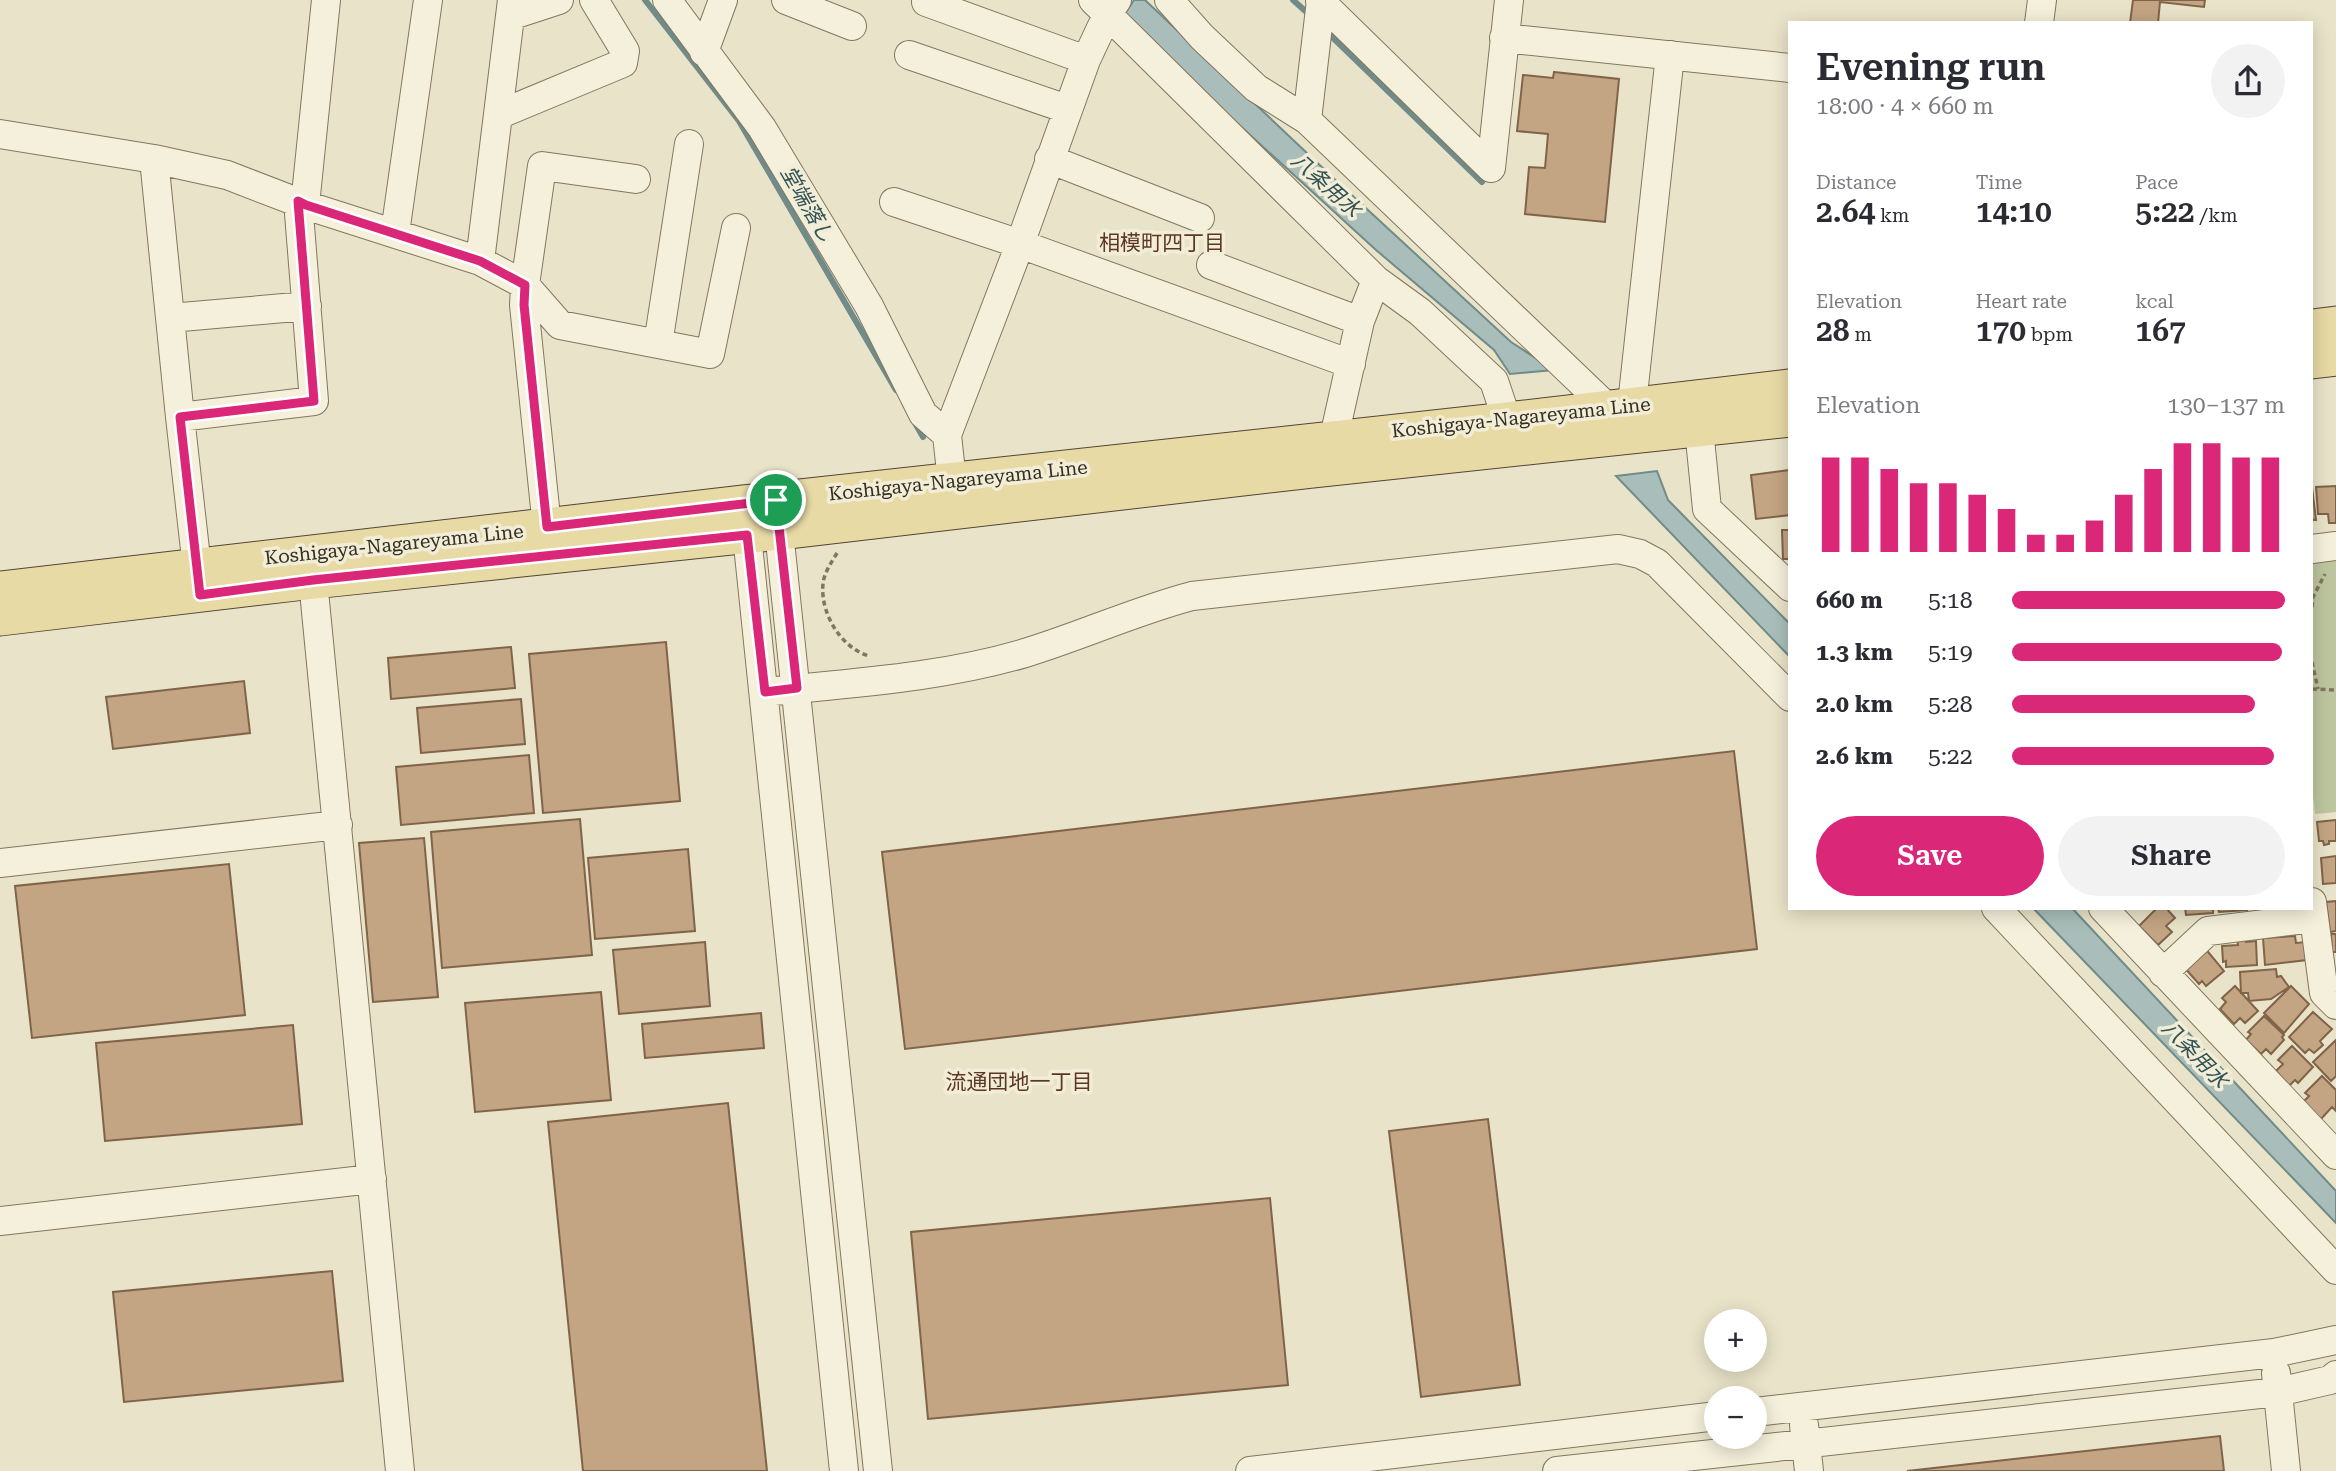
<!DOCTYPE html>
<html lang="en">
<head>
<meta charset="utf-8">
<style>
  body { margin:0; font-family:"Roboto Serif","Noto Sans JP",serif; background:#f2f2f3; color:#2b2b33; height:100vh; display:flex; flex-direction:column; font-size:26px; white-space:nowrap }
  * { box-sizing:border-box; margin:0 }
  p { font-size:23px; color:#7c7c81 }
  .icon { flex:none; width:38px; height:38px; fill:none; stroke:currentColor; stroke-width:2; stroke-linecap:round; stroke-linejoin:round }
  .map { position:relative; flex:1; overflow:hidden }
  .side { position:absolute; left:1788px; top:21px; width:525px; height:889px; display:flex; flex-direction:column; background:#fff; border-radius:0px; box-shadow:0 4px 18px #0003 }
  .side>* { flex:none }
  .tools { position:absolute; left:1704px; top:1309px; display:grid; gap:14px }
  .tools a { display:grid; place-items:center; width:63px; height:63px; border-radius:50%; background:#fff; box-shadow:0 4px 18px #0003; font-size:35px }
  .pin { position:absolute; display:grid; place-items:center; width:60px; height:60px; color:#fff; margin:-30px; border:4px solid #fff; border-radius:50%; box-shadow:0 2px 7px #0007 }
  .round { display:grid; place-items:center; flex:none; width:74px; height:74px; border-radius:37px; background:#f2f2f3 }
  .head { display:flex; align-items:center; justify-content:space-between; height:119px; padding:0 28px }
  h1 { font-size:38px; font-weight:600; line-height:52px }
  .stats { display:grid; grid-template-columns:repeat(3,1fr); gap:10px; height:119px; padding:7px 28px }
  .stats div { display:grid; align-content:center }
  .stats b { font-size:30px; font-weight:600 }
  .stats small { font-size:19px; font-weight:400 }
  .stats p { font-size:19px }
  .chart { height:196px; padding:14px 28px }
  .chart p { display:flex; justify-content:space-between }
  .chart svg { width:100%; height:126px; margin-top:7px; stroke:#db2777; stroke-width:6 }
  .button { display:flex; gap:14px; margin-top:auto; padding:14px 28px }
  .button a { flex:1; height:80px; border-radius:42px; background:#db2777; color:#fff; font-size:28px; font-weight:600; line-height:80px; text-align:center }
  .button a+a { background:#f2f2f3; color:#2b2b33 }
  ul { padding:0 28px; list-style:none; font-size:23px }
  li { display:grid; grid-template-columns:112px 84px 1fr; align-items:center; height:52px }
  li i { height:18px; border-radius:9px; background:#db2777 }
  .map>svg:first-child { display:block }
</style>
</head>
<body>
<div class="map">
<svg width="2336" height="1471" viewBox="0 0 2336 1471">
  <rect width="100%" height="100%" fill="#e9e3c9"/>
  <path fill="#bdc69e" d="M 2336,558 L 2336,812 L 2315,814 L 2312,785 L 2312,561 Z"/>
  <path fill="#a9beba" stroke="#708b88" stroke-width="2" d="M 1134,0 L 1145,0 L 1343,187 L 1511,342 L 1554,370 L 1510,374 L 1494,350 L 1376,250 L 1122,18 Z
    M 1657,471 L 1668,500 L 1790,624 L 1790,657 L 1616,476 Z
    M 2033,908 L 2072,908 L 2336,1191 L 2336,1223 Z"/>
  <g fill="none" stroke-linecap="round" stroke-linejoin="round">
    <path stroke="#708b88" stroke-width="6" d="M 645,0 L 739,121 L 896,390
      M 1293,0 L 1312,17
      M 1327,32 L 1482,182
      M 915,423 L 923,437"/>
  </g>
  <path fill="#c3a483" stroke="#806448" stroke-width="2" d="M 2133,0 L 2205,0 L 2204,7 L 2160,2 L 2158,23 L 2130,23 Z
    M 1554,72 L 1619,79 L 1605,222 L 1525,214 L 1529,167 L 1545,168 L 1548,134 L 1517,131 L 1523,75 L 1553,78 Z
    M 1790,470 L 1790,515 L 1756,519 L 1751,475 Z
    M 2336,486 L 2336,523 L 2329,523 L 2328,514 L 2318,514 L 2316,487 Z
    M 2312,487 L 2316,520 L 2312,520 Z
    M 1782,530 L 1790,530 L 1790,559 L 1783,559 Z
    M 666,642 L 680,801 L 543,813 L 529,654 Z
    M 511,647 L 515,688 L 391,699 L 388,658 Z
    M 244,681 L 250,733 L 113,749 L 106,697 Z
    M 521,699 L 525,744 L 421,753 L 417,708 Z
    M 1734,751 L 1757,949 L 905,1049 L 882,852 Z
    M 529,755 L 534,813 L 401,825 L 396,767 Z
    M 580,819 L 592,955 L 442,968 L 431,832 Z
    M 2336,820 L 2336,841 L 2329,841 L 2329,844 L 2324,845 L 2323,841 L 2319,841 L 2317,822 Z
    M 424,838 L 438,997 L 373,1002 L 359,843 Z
    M 688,849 L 695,931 L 595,939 L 588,858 Z
    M 2336,856 L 2336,883 L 2323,884 L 2321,858 Z
    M 229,864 L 245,1015 L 32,1038 L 15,886 Z
    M 2336,901 L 2336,931 L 2330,932 L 2326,902 Z
    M 2157,908 L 2166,908 L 2175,918 L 2166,926 L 2172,932 L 2158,945 L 2139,926 Z
    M 2185,908 L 2213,908 L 2213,913 L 2186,915 Z
    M 2218,908 L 2247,908 L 2247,910 L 2219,912 Z
    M 2331,934 L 2336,934 L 2336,952 L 2332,952 Z
    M 2295,936 L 2296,943 L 2306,942 L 2307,960 L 2265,965 L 2263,938 Z
    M 2246,938 L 2246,942 L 2256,941 L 2257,965 L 2226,967 L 2226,961 L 2223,962 L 2222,946 L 2238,945 L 2237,939 Z
    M 705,942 L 710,1006 L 619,1014 L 613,950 Z
    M 2204,947 L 2224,971 L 2206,986 L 2202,981 L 2199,984 L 2183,966 Z
    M 2276,969 L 2277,977 L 2281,976 L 2289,987 L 2271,999 L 2249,1001 L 2248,993 L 2241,993 L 2240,972 Z
    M 2235,986 L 2258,1011 L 2245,1023 L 2240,1018 L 2234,1024 L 2220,1009 L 2226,1002 L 2222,998 Z
    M 2291,986 L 2309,1004 L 2284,1033 L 2264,1013 Z
    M 601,992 L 611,1100 L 475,1112 L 465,1003 Z
    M 2313,1012 L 2332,1029 L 2320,1041 L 2323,1045 L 2314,1053 L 2309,1049 L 2305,1053 L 2289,1037 Z
    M 761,1013 L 764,1048 L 645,1058 L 642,1024 Z
    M 2264,1016 L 2284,1035 L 2282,1037 L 2284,1040 L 2271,1054 L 2266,1049 L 2261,1054 L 2246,1040 L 2251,1034 L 2248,1032 Z
    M 293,1025 L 302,1124 L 105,1141 L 96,1043 Z
    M 2336,1040 L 2336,1076 L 2331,1081 L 2313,1062 Z
    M 2292,1046 L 2313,1067 L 2298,1083 L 2295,1080 L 2289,1086 L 2275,1072 L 2283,1064 L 2278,1060 Z
    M 2322,1076 L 2336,1090 L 2336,1111 L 2332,1107 L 2320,1120 L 2302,1103 L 2309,1096 L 2305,1093 Z
    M 728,1103 L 767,1471 L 583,1471 L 548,1122 Z
    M 1488,1119 L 1520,1385 L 1421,1397 L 1389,1131 Z
    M 1270,1198 L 1288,1385 L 928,1419 L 911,1232 Z
    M 332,1271 L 343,1381 L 124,1402 L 113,1292 Z
    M 2220,1436 L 2224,1471 L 1907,1471 Z"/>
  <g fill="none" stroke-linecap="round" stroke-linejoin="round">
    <g stroke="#83765f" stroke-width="30">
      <path id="minor" d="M 667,0 L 762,128 L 869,306 L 923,414 L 947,435
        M 786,0 L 852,26
        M 1093,0 L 1376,280 L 1420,312 L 1494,381 L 1507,420
        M 1169,0 L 1202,37 L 1256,88 L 1307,120 L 1607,407
        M 1320,1 L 1491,168 L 1509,0
        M 926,2 L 1086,60
        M 510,16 L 559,0
        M 2039,23 L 2042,0
        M 1504,38 L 1790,68
        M 704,52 L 723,0
        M 909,55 L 1067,109
        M 498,115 L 623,63 L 625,51 L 594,0
        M 1307,120 L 1321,0
        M 0,134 L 154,159 L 227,175 L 305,205 L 480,261 L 525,285 L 524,305 L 547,527
        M 154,159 L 180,417 L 199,585
        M 1049,159 L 1200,218
        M 636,179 L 542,166 L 525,285 L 560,325 L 710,354 L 736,228
        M 894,202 L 1020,244 L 1351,364
        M 305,205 L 326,0
        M 395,233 L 428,0
        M 480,261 L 512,0
        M 1211,265 L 1360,321
        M 170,318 L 307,306
        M 658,344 L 689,144
        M 1632,404 L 1670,55
        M 180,417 L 314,401 L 298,201
        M 1699,429 L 1707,509 L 1790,587
        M 1334,437 L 1360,321 L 1376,280
        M 952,481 L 947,435 L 1020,244 L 1086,60 L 1108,13 L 1117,0
        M 777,513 L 878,1471
        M 745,516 L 844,1471
        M 2312,549 L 2336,546
        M 313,581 L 400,1471
        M 765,692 C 851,683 941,678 1025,653 C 1081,636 1135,611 1192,596 L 1618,549 L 1640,554 L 1657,563 L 1790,697
        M 0,863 L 338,825
        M 2312,902 L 2324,993 L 2336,1005
        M 1996,908 L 2336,1270
        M 2103,908 L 2336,1155
        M 2163,973 L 2208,931 L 2314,918
        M 0,1221 L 372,1179
        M 2276,1373 L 2286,1471
        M 1755,1412 L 2274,1353 L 2336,1340
        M 1804,1425 L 1809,1471
        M 1250,1471 L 1717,1416
        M 1557,1471 L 2278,1392 L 2330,1380 L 2336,1375"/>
    </g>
    <g stroke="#524533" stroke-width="37">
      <path id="major" d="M 2312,327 L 2336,324
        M 2312,361 L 2336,358
        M 0,589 L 744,503 L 1507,420 L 1790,387
        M 0,618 L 313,581 L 779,532 L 1312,470 L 1790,419"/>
    </g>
    <path stroke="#83765f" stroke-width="3.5" stroke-dasharray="5 3.5" stroke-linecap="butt" d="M 837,553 C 831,563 824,573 823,584 C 820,613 841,648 869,656
      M 2312,607 L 2313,597 L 2325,574
      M 2312,662 L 2318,689
      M 2312,689 L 2336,690"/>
    <use href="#minor" stroke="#f5f0db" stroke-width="28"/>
    <use href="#major" stroke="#e7daa5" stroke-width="35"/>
  </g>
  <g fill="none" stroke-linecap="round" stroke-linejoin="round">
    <g stroke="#fff" stroke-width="14">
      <path id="route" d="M 298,201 L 306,205 L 480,261 L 525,285 L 524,305 L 547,527 L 776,500 L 797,688 L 765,692 L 747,535 L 313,580 L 200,595 L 180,417 L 314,401 Z"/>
    </g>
    <use href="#route" stroke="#db2777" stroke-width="9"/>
  </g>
  <g text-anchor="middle" stroke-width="7" stroke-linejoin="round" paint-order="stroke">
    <g font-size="19" fill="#362d21" stroke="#f2edd7">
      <text transform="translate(1521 417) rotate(-6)" y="7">Koshigaya-Nagareyama Line</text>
      <text transform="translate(958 480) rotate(-6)" y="7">Koshigaya-Nagareyama Line</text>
      <text transform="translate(394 544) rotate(-6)" y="7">Koshigaya-Nagareyama Line</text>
    </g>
    <g font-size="21" font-style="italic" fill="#325253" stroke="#f2edd7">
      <text transform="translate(1326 185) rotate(42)" y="7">八条用水</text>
      <text transform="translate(807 204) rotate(60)" y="7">堂端落し</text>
      <text transform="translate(2195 1054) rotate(46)" y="7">八条用水</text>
    </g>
    <g font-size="21" fill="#5d3726" stroke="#f2edd7">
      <text x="1162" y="250">相模町四丁目</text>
      <text x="1019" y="1089">流通団地一丁目</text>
    </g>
  </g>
</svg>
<div class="tools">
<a>+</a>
<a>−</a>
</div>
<div class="pin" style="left:776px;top:500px;background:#1e9e55"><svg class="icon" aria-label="arrive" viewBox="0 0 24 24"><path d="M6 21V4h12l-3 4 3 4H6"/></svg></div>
<section class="side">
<div class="head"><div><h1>Evening run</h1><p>18:00 · 4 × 660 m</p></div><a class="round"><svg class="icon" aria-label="share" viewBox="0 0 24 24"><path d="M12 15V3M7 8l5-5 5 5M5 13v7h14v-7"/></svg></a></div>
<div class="stats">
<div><p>Distance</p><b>2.64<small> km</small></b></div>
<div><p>Time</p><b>14:10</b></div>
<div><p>Pace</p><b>5:22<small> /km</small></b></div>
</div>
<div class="stats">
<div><p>Elevation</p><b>28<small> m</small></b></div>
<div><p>Heart rate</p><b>170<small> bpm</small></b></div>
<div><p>kcal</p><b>167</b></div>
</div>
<div class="chart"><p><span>Elevation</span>130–137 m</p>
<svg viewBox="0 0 160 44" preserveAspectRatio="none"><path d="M5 44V11M15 44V11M25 44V15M35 44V20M45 44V20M55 44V24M65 44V29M75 44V38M85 44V38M95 44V33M105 44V24M115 44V15M125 44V6M135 44V6M145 44V11M155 44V11"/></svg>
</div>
<ul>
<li><b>660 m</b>5:18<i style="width:100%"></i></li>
<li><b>1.3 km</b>5:19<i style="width:99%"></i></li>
<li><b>2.0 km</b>5:28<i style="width:89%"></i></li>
<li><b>2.6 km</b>5:22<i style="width:96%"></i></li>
</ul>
<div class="button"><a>Save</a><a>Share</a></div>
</section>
</div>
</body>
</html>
